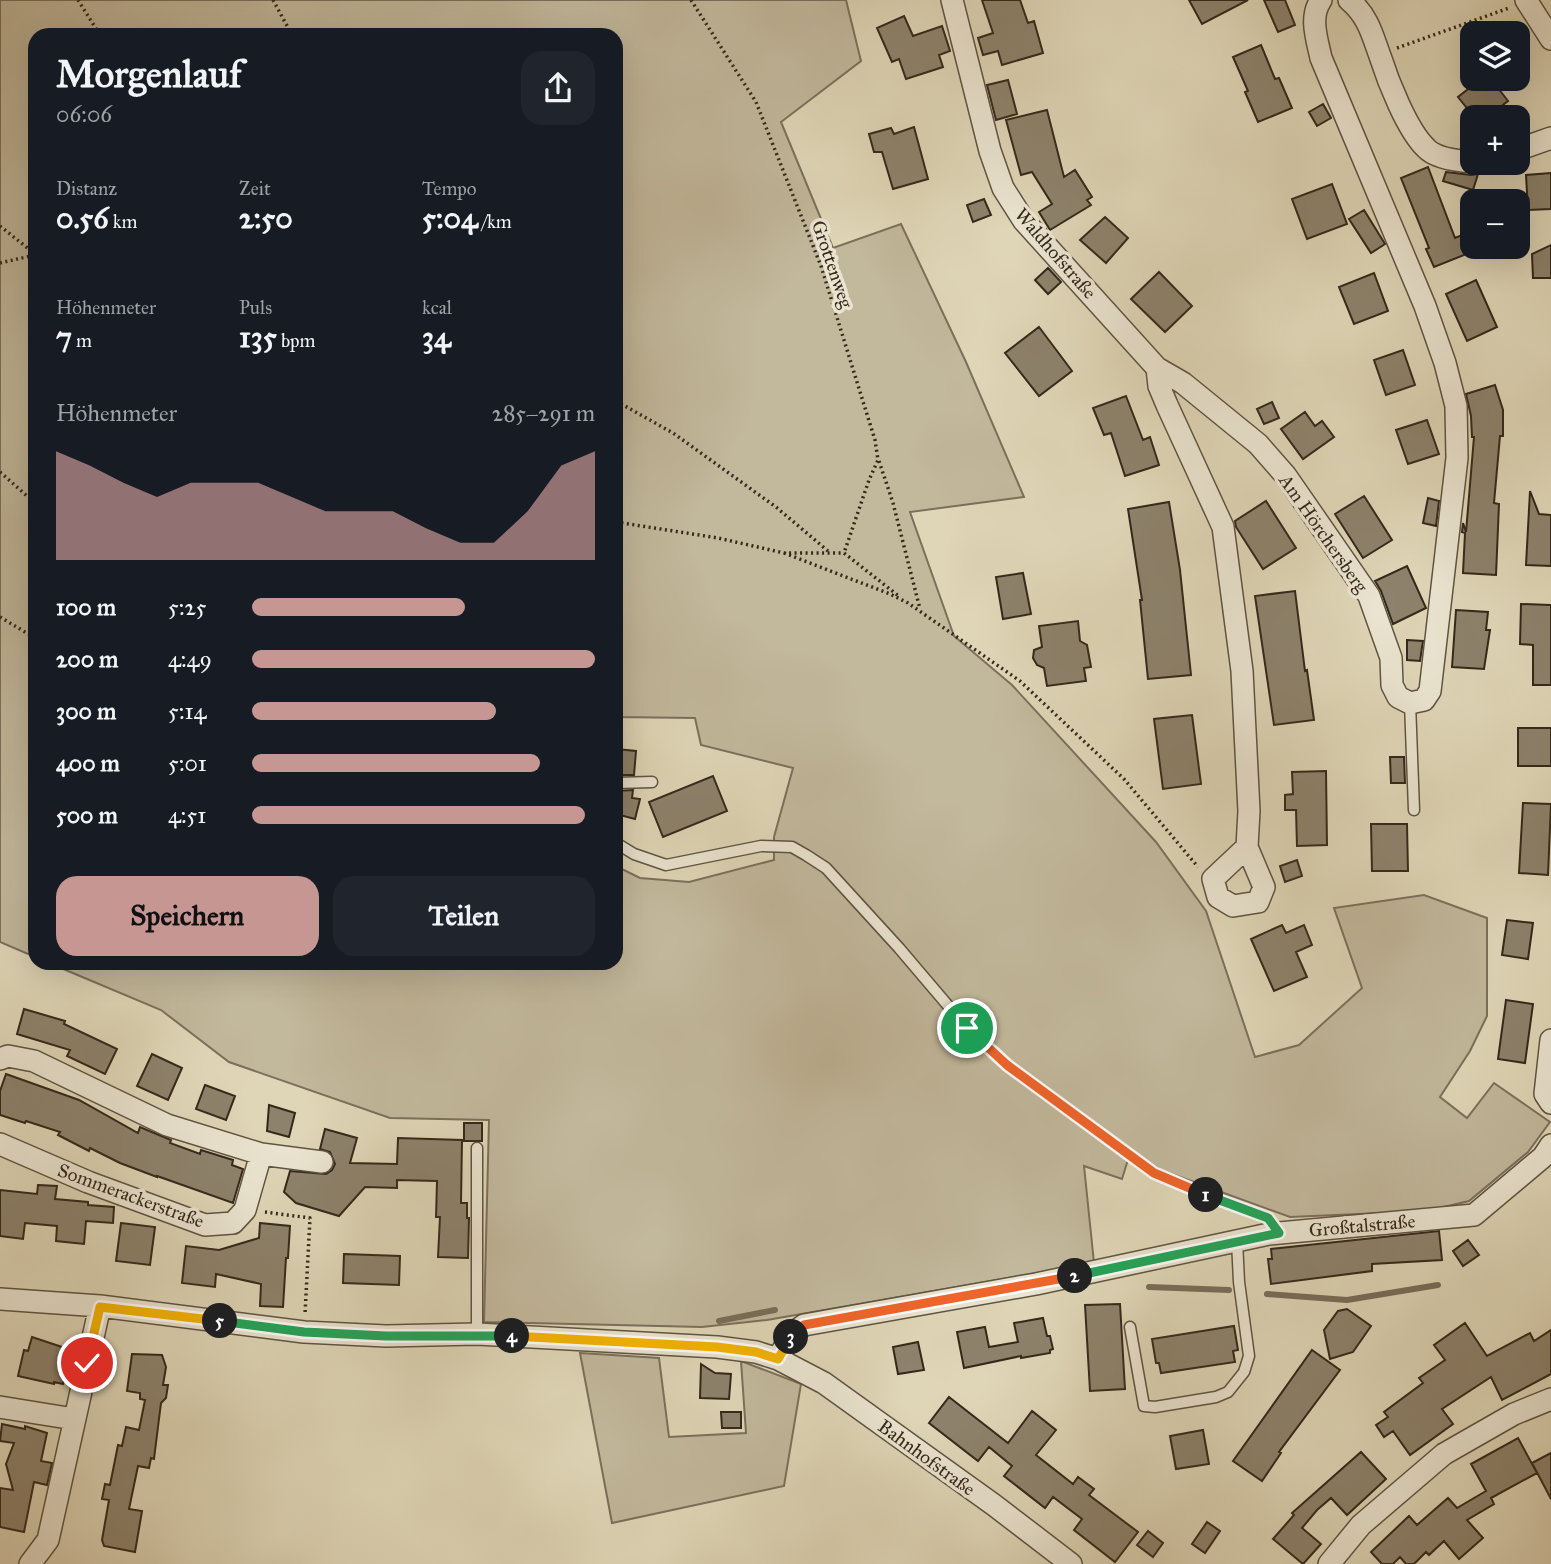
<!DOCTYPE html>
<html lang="de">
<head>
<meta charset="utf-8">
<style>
  body { margin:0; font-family:"IM FELL Great Primer",serif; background:#20242c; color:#f1f3f6; height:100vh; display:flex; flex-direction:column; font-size:26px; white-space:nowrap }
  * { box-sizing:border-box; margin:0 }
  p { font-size:23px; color:#9ea1a6 }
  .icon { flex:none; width:38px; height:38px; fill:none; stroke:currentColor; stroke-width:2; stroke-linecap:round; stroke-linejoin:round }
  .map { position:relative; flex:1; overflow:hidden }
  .sheet { position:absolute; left:28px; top:28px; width:595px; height:942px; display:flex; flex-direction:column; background:#171b24; border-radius:21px; box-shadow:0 7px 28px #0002 }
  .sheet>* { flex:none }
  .controls { position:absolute; left:1460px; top:21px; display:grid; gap:14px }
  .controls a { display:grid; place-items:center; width:70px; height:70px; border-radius:14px; background:#171b24; box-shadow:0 7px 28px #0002; font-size:35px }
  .pin { position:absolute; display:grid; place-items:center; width:60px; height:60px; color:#fff; margin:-30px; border:4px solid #fff; border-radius:50%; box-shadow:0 2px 7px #0007 }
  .km { position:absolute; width:35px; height:35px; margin:-18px; border-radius:50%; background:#222; color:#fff; font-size:19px; line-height:35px; text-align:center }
  .round { display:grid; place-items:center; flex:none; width:74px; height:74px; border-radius:21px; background:#20242c }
  .headline { display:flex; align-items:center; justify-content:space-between; height:119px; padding:0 28px }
  h1 { font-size:38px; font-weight:700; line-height:52px }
  .figures { display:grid; grid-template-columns:repeat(3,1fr); gap:10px; height:119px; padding:7px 28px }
  .figures div { display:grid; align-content:center }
  .figures b { font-size:30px; font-weight:700 }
  .figures small { font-size:19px; font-weight:400 }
  .figures p { font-size:19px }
  .chart { height:196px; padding:14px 28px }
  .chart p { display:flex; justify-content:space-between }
  .chart svg { width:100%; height:126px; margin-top:7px; fill:#c59692; opacity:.7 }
  .primary-button { display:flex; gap:14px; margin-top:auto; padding:14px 28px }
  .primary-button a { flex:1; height:80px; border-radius:21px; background:#c59692; color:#111; font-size:28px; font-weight:700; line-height:80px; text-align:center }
  .primary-button a+a { background:#20242c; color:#f1f3f6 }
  ul { padding:0 28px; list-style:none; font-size:23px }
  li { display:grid; grid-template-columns:112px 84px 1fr; align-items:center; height:52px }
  li i { height:18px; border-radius:9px; background:#c59692 }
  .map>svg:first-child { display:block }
</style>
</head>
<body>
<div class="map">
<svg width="1551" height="1564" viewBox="0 0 1551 1564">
  <rect width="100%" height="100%" fill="#dfd6b7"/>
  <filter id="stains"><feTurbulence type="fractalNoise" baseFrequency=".00286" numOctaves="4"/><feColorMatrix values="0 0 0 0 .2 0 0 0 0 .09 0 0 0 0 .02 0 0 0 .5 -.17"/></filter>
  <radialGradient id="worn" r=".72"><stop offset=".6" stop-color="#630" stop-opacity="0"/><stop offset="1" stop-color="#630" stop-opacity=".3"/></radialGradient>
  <path fill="#c2b89c" stroke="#7b705c" stroke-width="2" d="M 0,0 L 846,0 L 861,61 L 781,122 L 833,248 L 901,224 L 966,362 L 1024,497 L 910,512 L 954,636 L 1012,685 L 1156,842 L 1206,911 L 1255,1057 L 1299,1045 L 1362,988 L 1334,908 L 1424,895 L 1487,918 L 1487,1016 L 1470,1051 L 1440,1097 L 1467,1118 L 1494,1083 L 1550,1122 L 1528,1152 L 1469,1201 L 1427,1211 L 1290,1217 L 1161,1170 L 1131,1150 L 1122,1179 L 1084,1166 L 1094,1263 L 767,1320 L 702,1327 L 484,1322 L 489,1120 L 390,1118 L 229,1062 L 161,1010 L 49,963 L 616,962 L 616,866 L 640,878 L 689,882 L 774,860 L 774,837 L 793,768 L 701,745 L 695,718 L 616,717 L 616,35 L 35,35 L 35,957 L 0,942 Z
    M 580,1353 L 659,1358 L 669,1437 L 746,1433 L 741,1361 L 801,1384 L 784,1486 L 612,1523 Z"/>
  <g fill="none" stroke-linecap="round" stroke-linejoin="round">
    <path stroke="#786d59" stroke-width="6" d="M 1149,1287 L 1229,1290
      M 1267,1294 L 1347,1300 L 1438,1285
      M 719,1321 L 775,1310"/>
  </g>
  <path fill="#8d826c" stroke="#34281b" stroke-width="2" d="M 982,0 L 1020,0 L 1028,23 L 1034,21 L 1043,53 L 1002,65 L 998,51 L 983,55 L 978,38 L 993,33 Z
    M 1189,0 L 1248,0 L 1202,24 Z
    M 1264,0 L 1285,0 L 1295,25 L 1278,32 Z
    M 904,16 L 913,36 L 942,26 L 950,51 L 939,55 L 943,67 L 906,79 L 899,59 L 892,62 L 877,28 Z
    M 1261,45 L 1275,79 L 1279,78 L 1292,108 L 1258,122 L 1245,92 L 1248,91 L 1233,57 Z
    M 1481,79 L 1491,79 L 1508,101 L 1487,117 L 1474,117 L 1458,97 Z
    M 1008,80 L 1017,114 L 996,120 L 987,85 Z
    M 1323,104 L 1331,118 L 1317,126 L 1309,112 Z
    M 1047,110 L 1064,177 L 1075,170 L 1092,197 L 1087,200 L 1091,205 L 1050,230 L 1039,212 L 1052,204 L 1032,172 L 1021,175 L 1006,120 Z
    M 914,127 L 928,179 L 893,189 L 882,152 L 874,152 L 869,134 L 891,128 L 894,134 Z
    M 1428,167 L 1455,238 L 1467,233 L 1474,251 L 1434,267 L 1426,249 L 1429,248 L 1401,178 Z
    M 1446,172 L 1471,175 L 1478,174 L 1473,190 L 1443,181 Z
    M 1551,173 L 1551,209 L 1528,210 L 1526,175 Z
    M 1332,184 L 1347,224 L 1307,239 L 1292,199 Z
    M 984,199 L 991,215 L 973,222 L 967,205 Z
    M 1364,210 L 1385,244 L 1371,253 L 1349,219 Z
    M 1105,217 L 1128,238 L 1106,263 L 1080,240 Z
    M 1551,245 L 1551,278 L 1533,278 L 1532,254 Z
    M 1048,268 L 1061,282 L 1048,294 L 1035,280 Z
    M 1159,272 L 1192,306 L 1165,332 L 1131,299 Z
    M 1374,273 L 1388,311 L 1354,324 L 1339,287 Z
    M 1476,280 L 1497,327 L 1467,341 L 1446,294 Z
    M 1039,327 L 1072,371 L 1039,396 L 1005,353 Z
    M 1403,350 L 1415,385 L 1386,395 L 1374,360 Z
    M 1495,385 L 1503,410 L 1503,436 L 1500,436 L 1494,503 L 1499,504 L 1496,575 L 1463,573 L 1465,533 L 1462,532 L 1463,523 L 1466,532 L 1474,437 L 1472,437 L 1471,416 L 1466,394 Z
    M 1126,396 L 1143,440 L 1150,437 L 1159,465 L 1125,476 L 1111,433 L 1104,435 L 1093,408 Z
    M 1272,402 L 1279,418 L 1264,424 L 1257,409 Z
    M 1305,412 L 1315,426 L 1322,421 L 1334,437 L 1303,459 L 1281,429 Z
    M 1427,420 L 1439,454 L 1408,464 L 1396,430 Z
    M 1530,491 L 1539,514 L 1551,515 L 1551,566 L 1526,565 Z
    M 1364,496 L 1392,540 L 1363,558 L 1335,514 Z
    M 1428,498 L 1439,501 L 1436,526 L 1423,523 Z
    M 1266,501 L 1296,548 L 1263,569 L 1236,527 L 1235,521 Z
    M 1169,502 L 1180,570 L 1191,675 L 1148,679 L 1140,600 L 1142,600 L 1128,509 Z
    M 1407,566 L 1426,608 L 1393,624 L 1381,591 L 1375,581 Z
    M 1023,573 L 1031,614 L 1003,619 L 996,577 Z
    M 1295,591 L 1305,671 L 1307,670 L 1314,720 L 1274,725 L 1255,596 Z
    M 1521,604 L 1551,605 L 1551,685 L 1533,685 L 1533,645 L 1520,644 Z
    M 1456,610 L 1488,612 L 1486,630 L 1490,630 L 1484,669 L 1452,667 Z
    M 1078,621 L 1080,641 L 1087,645 L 1091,667 L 1084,668 L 1086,681 L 1047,686 L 1044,668 L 1037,665 L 1033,658 L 1034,650 L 1042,647 L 1039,626 Z
    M 1407,640 L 1423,641 L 1420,661 L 1407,660 Z
    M 1192,715 L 1201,784 L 1163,789 L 1154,719 Z
    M 1518,728 L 1551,728 L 1551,766 L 1518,766 Z
    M 616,749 L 636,751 L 634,775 L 616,775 Z
    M 1390,757 L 1404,757 L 1405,783 L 1391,783 Z
    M 1326,771 L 1327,845 L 1297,846 L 1296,810 L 1285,810 L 1285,795 L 1293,794 L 1292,772 Z
    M 713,776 L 727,811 L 663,837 L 649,802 Z
    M 633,790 L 632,798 L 640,799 L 635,819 L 616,814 L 616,791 Z
    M 1523,803 L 1551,804 L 1548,875 L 1519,873 Z
    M 1371,824 L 1407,824 L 1408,871 L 1372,871 Z
    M 1297,860 L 1302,876 L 1285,882 L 1280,866 Z
    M 1507,920 L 1533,923 L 1528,959 L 1502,955 Z
    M 1282,925 L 1286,933 L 1304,925 L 1312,945 L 1296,952 L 1307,977 L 1274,991 L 1251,939 Z
    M 1506,1000 L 1533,1004 L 1525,1063 L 1498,1059 Z
    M 24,1009 L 65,1021 L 64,1024 L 117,1049 L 105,1074 L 67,1056 L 70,1050 L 17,1034 Z
    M 152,1054 L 182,1068 L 168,1100 L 137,1086 Z
    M 6,1074 L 79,1100 L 138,1133 L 140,1127 L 171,1140 L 170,1143 L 200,1154 L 201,1150 L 233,1160 L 232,1165 L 243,1169 L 233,1203 L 157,1176 L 157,1177 L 120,1163 L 90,1148 L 89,1151 L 58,1135 L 60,1132 L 26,1121 L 25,1123 L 0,1115 L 0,1091 Z
    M 205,1085 L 235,1096 L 226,1120 L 196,1109 Z
    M 269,1105 L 295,1113 L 289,1137 L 267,1131 Z
    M 464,1123 L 482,1123 L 482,1141 L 464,1141 Z
    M 325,1129 L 357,1138 L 350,1163 L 397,1164 L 398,1138 L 462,1140 L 461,1203 L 467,1203 L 467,1218 L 469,1218 L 468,1258 L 438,1257 L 440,1217 L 436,1217 L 437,1181 L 397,1180 L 397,1188 L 365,1187 L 339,1216 L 296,1203 L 284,1192 L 290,1171 L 326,1174 L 332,1170 L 335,1164 L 330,1152 L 320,1149 Z
    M 38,1185 L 57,1186 L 55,1199 L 88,1202 L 88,1205 L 114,1207 L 113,1223 L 86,1221 L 84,1244 L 56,1241 L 57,1226 L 25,1223 L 23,1239 L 0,1236 L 0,1190 L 37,1194 Z
    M 121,1223 L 155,1227 L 150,1265 L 116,1261 Z
    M 260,1223 L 290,1226 L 288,1258 L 286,1258 L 283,1307 L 260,1306 L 261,1284 L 216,1274 L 215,1287 L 182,1283 L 186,1246 L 219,1250 L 259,1238 Z
    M 1439,1231 L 1442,1260 L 1372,1264 L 1372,1271 L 1271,1284 L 1268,1259 L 1272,1259 L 1271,1249 Z
    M 1468,1240 L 1479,1255 L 1463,1266 L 1453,1251 Z
    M 344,1254 L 400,1256 L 399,1285 L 343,1283 Z
    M 1120,1304 L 1125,1389 L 1090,1391 L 1085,1305 Z
    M 1347,1309 L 1371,1326 L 1353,1352 L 1330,1359 L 1324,1330 L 1338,1311 Z
    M 1043,1318 L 1047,1336 L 1050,1336 L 1053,1349 L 1050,1350 L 1050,1353 L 1021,1358 L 1021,1356 L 964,1368 L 957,1332 L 985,1327 L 989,1347 L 1018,1342 L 1014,1323 Z
    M 1465,1323 L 1487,1356 L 1530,1333 L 1534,1341 L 1551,1330 L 1551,1374 L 1502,1400 L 1491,1377 L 1442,1409 L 1453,1424 L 1410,1455 L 1393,1431 L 1384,1437 L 1376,1425 L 1388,1417 L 1384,1412 L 1423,1383 L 1419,1378 L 1445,1360 L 1434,1345 Z
    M 1234,1326 L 1238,1350 L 1233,1351 L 1235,1362 L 1161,1373 L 1159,1363 L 1156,1363 L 1152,1339 Z
    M 32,1337 L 71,1350 L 63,1384 L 54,1382 L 54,1384 L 18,1376 L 24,1350 L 28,1351 Z
    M 918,1342 L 924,1370 L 898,1374 L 893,1347 Z
    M 1312,1350 L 1340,1370 L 1279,1452 L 1281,1453 L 1262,1481 L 1233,1461 Z
    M 132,1354 L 162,1355 L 166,1367 L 163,1385 L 168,1385 L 166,1398 L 161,1403 L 154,1459 L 151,1458 L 149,1468 L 138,1466 L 129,1509 L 142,1511 L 135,1552 L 104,1546 L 102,1540 L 109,1500 L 102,1499 L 105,1484 L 110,1485 L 118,1445 L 122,1446 L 126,1427 L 139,1430 L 145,1400 L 140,1399 L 140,1393 L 127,1391 Z
    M 701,1364 L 715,1373 L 731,1374 L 729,1399 L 700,1398 Z
    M 949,1397 L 1008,1443 L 1032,1411 L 1056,1430 L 1036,1455 L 1073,1484 L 1078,1477 L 1094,1489 L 1089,1495 L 1138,1532 L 1115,1562 L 1074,1530 L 1082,1519 L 1053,1497 L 1045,1508 L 1004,1476 L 1012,1466 L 989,1447 L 978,1461 L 929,1423 Z
    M 721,1412 L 741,1412 L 741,1428 L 722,1428 Z
    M 2,1424 L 25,1429 L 25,1426 L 47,1433 L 41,1461 L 52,1463 L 47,1485 L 34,1482 L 24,1532 L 0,1527 L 0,1488 L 13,1490 L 6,1464 L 14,1443 L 0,1441 Z
    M 1203,1430 L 1209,1464 L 1176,1469 L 1170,1436 Z
    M 1518,1438 L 1537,1473 L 1491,1498 L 1494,1504 L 1467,1520 L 1483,1538 L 1459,1559 L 1444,1541 L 1429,1555 L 1426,1552 L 1414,1564 L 1406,1564 L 1400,1557 L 1393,1564 L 1382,1564 L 1371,1552 L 1409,1516 L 1417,1525 L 1448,1498 L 1457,1508 L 1486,1491 L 1471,1464 Z
    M 1361,1452 L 1386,1479 L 1347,1515 L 1331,1498 L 1317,1510 L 1302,1528 L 1321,1544 L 1303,1564 L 1273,1539 L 1294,1515 L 1292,1513 Z
    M 1551,1453 L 1551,1499 L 1532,1463 Z
    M 1207,1522 L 1220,1531 L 1205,1553 L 1192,1544 Z
    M 1148,1531 L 1163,1543 L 1153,1557 L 1137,1545 Z"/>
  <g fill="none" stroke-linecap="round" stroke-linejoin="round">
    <g stroke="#5f5442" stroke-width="13">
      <path id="lane" d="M 1410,703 L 1414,810
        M 616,783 L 652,782
        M 616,843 L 634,854 L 666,865 L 761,846 L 792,847 L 806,855 L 826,868 L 899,948 L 967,1028 L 1007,1065 L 1154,1173 L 1267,1218 L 1279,1233
        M 1130,1327 L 1144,1406 L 1155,1407 L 1216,1397 L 1228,1392 L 1244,1372 L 1249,1356 L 1239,1282 L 1237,1241
        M 477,1334 L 477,1148"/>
    </g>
    <g stroke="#5f5442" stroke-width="24">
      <path id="street" d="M 952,0 L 990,151 L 1003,188 L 1024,221 L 1157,368 L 1183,383 L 1258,444 L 1286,476 L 1369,596 L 1391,658 L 1392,685 L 1398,697 L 1410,703 L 1424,700 L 1430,691 L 1457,458 L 1456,406 L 1445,363 L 1425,306 L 1321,58 C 1317,39 1309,17 1321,0
        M 1349,0 C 1368,16 1372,34 1380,56 C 1388,81 1407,130 1426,148 C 1435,158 1458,161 1472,162
        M 1526,0 L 1551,39
        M 1517,150 L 1551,138
        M 1157,368 L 1159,386 L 1167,405 L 1223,527 L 1242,671 L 1249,811 L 1247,847 L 1264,887 L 1258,902 L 1233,906 L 1218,897 L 1213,879 L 1247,847
        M 1551,1040 L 1545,1094 L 1551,1103
        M 0,1059 L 8,1056 L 34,1061 L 167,1125 L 261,1154 L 322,1162
        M 0,1144 L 88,1182 L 205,1225 L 233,1223 L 245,1210 L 261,1154
        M 0,1299 L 100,1306 L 304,1332 L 386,1336 L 477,1334 L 717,1347 L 756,1352 L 778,1359 L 824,1383 L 994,1505 L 1071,1564
        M 778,1359 L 791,1335 L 804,1325 L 1036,1284 L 1269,1234 L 1474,1215 L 1543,1157 L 1551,1145
        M 0,1407 L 74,1419
        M 30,1564 L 48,1540 L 100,1306
        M 1329,1564 L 1361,1525 L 1444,1454 L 1514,1414 L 1551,1399"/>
    </g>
    <path stroke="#34281b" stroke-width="3.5" stroke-dasharray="2 3.5" stroke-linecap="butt" d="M 78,0 L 100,35
      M 273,0 L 292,35
      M 691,0 L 756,102 L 821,266 L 875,440 L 878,460 L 869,480 L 844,553
      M 1397,48 L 1509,8
      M 0,226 L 35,254
      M 0,263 L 35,255
      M 616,401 L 673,433 L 776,507 L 828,551
      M 879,461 L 893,503 L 920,609
      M 0,472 L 35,503
      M 616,522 L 718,538 L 784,553 L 844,553 L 900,597
      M 784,553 L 890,594 L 908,603 L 1020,681 L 1124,779 L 1198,867
      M 0,617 L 30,635 L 35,635
      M 265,1212 L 310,1218 L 305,1314"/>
    <use href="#lane" stroke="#eae4d0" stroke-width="10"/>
    <use href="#street" stroke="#eae4d0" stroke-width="21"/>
  </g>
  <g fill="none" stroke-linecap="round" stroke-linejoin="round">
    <g stroke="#fff" stroke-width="14">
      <path id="split-1" d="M 967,1028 L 1007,1065 L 1154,1173 L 1206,1195"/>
    </g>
    <g stroke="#fff" stroke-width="14">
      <path id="split-2" d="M 1075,1276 L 1279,1233 L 1268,1218 L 1206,1195"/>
    </g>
    <g stroke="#fff" stroke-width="14">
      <path id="split-3" d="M 791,1337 L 804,1325 L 1075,1276"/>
    </g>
    <g stroke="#fff" stroke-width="14">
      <path id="split-4" d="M 512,1336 L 717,1347 L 756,1352 L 778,1359 L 791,1337"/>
    </g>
    <g stroke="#fff" stroke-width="14">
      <path id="split-5" d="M 220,1321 L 304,1332 L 386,1336 L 512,1336"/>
    </g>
    <g stroke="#fff" stroke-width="14">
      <path id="split-6" d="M 87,1363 L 100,1307 L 220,1321"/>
    </g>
    <use href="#split-1" stroke="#f0652b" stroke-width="9"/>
    <use href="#split-2" stroke="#22a559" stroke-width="9"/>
    <use href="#split-3" stroke="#f0652b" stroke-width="9"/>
    <use href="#split-4" stroke="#f5b400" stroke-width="9"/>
    <use href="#split-5" stroke="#22a559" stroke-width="9"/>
    <use href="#split-6" stroke="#f5b400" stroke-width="9"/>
  </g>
  <g text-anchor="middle" stroke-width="7" stroke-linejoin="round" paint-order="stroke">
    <g font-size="19" fill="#34281b" stroke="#eae4d0">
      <text transform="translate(1056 253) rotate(49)" y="7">Waldhofstraße</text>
      <text transform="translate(833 264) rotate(71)" y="7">Grottenweg</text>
      <text transform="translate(1324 533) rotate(55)" y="7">Am Hörchersberg</text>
      <text transform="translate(131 1195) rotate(20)" y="7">Sommerackerstraße</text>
      <text transform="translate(1362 1225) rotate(-5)" y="7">Großtalstraße</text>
      <text transform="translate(927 1457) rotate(36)" y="7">Bahnhofstraße</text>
    </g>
  </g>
  <rect width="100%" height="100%" filter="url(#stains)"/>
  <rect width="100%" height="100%" fill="url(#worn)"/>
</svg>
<div class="controls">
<a><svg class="icon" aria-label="layers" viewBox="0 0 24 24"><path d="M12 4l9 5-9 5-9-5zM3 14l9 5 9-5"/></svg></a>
<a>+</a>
<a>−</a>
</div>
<div class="pin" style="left:967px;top:1028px;background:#1e9e55"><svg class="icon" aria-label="arrive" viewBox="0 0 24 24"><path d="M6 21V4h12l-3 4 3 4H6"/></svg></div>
<div class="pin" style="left:87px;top:1363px;background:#d93025"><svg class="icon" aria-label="check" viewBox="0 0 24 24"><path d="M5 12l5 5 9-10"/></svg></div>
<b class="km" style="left:1206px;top:1195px">1</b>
<b class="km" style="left:1075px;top:1276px">2</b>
<b class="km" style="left:791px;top:1337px">3</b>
<b class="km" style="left:512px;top:1336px">4</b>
<b class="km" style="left:220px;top:1321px">5</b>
<section class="sheet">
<div class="headline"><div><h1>Morgenlauf</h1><p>06:06</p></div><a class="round"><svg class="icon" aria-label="share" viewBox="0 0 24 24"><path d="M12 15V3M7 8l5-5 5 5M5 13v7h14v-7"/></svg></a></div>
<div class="figures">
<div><p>Distanz</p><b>0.56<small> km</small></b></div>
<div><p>Zeit</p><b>2:50</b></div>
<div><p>Tempo</p><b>5:04<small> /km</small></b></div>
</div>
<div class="figures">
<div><p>Höhenmeter</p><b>7<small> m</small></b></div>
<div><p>Puls</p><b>135<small> bpm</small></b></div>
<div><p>kcal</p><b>34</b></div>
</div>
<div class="chart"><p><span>Höhenmeter</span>285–291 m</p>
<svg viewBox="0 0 160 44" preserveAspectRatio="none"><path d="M0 44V6L10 11L20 17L30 22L40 17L50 17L60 17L70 22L80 27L90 27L100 27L110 33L120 38L130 38L140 27L150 11L160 6V44z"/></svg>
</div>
<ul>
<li><b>100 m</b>5:25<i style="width:62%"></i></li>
<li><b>200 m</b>4:49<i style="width:100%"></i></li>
<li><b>300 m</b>5:14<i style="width:71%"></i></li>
<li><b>400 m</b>5:01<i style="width:84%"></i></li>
<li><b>500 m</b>4:51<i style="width:97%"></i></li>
</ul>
<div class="primary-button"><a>Speichern</a><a>Teilen</a></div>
</section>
</div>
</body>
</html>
